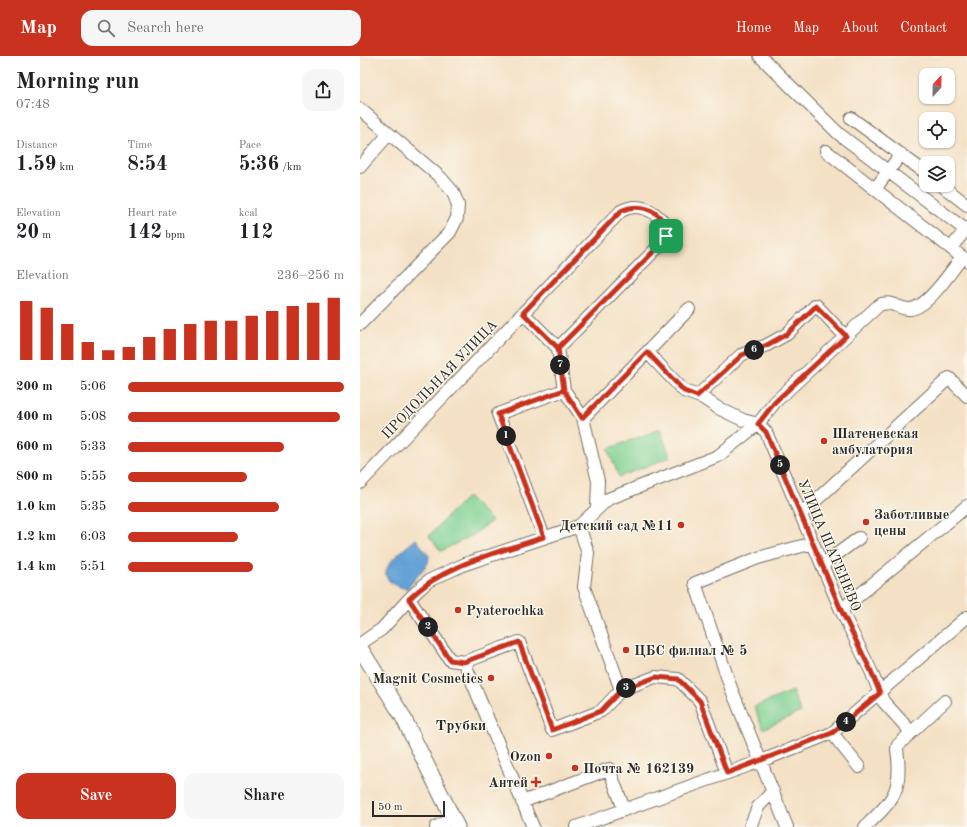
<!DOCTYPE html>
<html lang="en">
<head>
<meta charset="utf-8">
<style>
  body { margin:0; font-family:"Old Standard TT",serif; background:#f6f6f6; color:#202124; height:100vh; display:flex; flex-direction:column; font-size:15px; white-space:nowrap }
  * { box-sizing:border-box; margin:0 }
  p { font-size:13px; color:#757577 }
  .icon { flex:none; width:22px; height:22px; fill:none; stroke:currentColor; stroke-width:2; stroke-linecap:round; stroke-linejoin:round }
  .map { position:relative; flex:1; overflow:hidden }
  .drawer { display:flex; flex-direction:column; background:#fff; width:360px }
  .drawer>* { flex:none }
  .needle { width:26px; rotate:22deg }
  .fabs { position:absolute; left:559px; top:12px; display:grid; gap:8px }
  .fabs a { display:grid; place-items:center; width:36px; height:36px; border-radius:8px; background:#fff; box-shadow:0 1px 3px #0004; font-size:20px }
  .scale { position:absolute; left:12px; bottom:10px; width:73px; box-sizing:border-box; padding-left:4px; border:2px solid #2b2b2b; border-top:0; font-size:11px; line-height:14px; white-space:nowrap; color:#2b2b2b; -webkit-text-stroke:3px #fbf7ec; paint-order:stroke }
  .pin { position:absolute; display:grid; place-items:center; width:34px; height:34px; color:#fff; margin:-17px; border-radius:8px; box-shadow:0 2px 6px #0006 }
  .km { position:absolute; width:20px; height:20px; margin:-10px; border-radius:50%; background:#222; color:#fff; font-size:11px; line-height:20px; text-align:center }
  .round { display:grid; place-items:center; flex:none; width:42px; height:42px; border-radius:12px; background:#f6f6f6 }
  .headline { display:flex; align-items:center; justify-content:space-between; height:68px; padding:0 16px }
  h1 { font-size:22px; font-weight:700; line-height:30px }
  .stats { display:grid; grid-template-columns:repeat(3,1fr); gap:6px; height:68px; padding:4px 16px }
  .stats div { display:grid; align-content:center }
  .stats b { font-size:20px; font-weight:700 }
  .stats small { font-size:11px; font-weight:400 }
  .stats p { font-size:11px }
  .chart { height:112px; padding:8px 16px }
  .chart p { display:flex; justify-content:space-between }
  .chart svg { width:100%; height:72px; margin-top:4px; stroke:#c8321e; stroke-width:6 }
  .button { display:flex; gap:8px; margin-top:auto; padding:8px 16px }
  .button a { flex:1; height:46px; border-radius:12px; background:#c8321e; color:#fff; font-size:16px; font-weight:700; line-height:46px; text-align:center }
  .button a+a { background:#f6f6f6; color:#202124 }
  ul { padding:0 16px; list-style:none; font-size:13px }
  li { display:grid; grid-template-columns:64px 48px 1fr; align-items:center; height:30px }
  li i { height:10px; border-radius:5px; background:#c8321e }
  header { display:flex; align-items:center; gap:24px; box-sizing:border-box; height:56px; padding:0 20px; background:#c8321e; color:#fff }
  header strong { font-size:19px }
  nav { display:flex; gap:22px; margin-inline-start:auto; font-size:14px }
  .search { width:280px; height:36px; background:#f6f6f6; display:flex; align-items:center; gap:10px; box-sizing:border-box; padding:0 14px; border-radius:12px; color:#757577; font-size:15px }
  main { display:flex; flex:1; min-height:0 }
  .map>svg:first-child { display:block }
</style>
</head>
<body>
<header>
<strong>Map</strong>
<div class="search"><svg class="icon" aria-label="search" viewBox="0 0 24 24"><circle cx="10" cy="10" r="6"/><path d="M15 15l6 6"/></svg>Search here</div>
<nav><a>Home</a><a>Map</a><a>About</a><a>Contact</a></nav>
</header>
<main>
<section class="drawer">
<div class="headline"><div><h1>Morning run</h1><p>07:48</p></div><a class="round"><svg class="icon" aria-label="share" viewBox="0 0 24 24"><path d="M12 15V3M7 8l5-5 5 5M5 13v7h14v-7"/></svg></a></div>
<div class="stats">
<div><p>Distance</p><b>1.59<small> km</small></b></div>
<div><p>Time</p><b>8:54</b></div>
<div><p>Pace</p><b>5:36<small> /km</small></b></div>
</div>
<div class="stats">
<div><p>Elevation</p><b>20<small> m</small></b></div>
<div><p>Heart rate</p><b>142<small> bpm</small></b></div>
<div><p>kcal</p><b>112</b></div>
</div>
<div class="chart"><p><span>Elevation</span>236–256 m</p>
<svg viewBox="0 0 160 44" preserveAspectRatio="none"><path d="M5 44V8M15 44V12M25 44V22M35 44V33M45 44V38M55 44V36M65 44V30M75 44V25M85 44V22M95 44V20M105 44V20M115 44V17M125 44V14M135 44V11M145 44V9M155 44V6"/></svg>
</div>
<ul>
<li><b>200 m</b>5:06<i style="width:100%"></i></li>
<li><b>400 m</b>5:08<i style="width:98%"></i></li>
<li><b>600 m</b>5:33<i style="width:72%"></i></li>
<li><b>800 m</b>5:55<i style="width:55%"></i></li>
<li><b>1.0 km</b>5:35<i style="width:70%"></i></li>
<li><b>1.2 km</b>6:03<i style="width:51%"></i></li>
<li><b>1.4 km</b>5:51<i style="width:58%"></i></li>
</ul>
<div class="button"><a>Save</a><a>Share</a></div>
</section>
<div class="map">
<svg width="607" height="771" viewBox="0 0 607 771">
  <rect width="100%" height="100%" fill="#fbf7ec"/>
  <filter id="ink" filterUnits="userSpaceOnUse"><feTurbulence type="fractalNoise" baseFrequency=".025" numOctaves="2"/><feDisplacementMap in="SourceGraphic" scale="8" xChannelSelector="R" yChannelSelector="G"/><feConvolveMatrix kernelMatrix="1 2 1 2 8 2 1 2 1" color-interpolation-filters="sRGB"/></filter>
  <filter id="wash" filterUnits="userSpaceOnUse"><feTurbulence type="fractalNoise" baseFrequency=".012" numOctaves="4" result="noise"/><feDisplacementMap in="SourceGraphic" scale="16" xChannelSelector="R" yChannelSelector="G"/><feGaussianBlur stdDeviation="0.9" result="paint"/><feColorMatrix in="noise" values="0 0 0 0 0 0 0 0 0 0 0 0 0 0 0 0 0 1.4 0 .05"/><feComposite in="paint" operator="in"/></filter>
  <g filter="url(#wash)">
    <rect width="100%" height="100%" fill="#f4e1c5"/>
    <path fill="#7fd293" stroke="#557e5f" d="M 300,373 L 310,401 L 259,421 L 248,393 Z
      M 108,441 L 132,465 L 113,479 L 81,495 L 69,480 L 92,455 Z
      M 432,635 L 441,656 L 403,673 L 394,651 Z"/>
    <path fill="#64a1d5" stroke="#486680" d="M 56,483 L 69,500 L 68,507 L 47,533 C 4,522 37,499 56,483 Z"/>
  </g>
  <g filter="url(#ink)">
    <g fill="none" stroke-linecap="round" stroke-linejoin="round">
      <g stroke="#716b61" stroke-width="14">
        <path id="minor" d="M 400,0 L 479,78 L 607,175
          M 0,53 L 80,121 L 93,136 L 98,149 L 97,162 L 90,176 L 0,268
          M 491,62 L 566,117
          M 466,95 L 602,201
          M 0,111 L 28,79
          M 581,129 L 607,149
          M 515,133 L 541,98
          M 591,192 L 607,172
          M 163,257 L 198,292 L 204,334 L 223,362 L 238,425 L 237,451
          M 287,296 L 324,335 L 343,342 L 358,352 L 383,364 L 398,368 L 406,376 L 481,554 L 511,615 L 523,645 L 551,676
          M 337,340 L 381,299 L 407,289 L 427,278 L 456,249 L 485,280
          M 223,362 L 329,253
          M 0,427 L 261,155 C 278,146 293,153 305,168 L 306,180 L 304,185 L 198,292
          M 441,458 L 589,322 L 607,340
          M 184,481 L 138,358 L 204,334
          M 462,509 L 499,482
          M 49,543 L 68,525 L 105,508 L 219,470 L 248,443 L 358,400 L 398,368 L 415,346 L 519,249 C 531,244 537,252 548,253 C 566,255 592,214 602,201 L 607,204
          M 481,554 L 607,450
          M 0,588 L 22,573 L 49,543 L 90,604 L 104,606 L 173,771
          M 104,606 L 159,586 L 192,674 L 241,655 L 261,634 L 224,531 L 228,497 L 219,470
          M 261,634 L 295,621 L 318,623 L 340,645 L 367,717
          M 472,677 L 499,711
          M 162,746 L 249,713 L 264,753
          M 76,771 L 93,763
          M 216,771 L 401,705 L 472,677 L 607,561
          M 390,771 L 398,751 L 413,735
          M 427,771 L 371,632 L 335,527 L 398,502 L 453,487
          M 505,771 C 534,743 543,735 537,693 L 538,689 L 585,645"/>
      </g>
      <g stroke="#716b61" stroke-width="17">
        <path id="major" d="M 0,592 L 42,659 L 97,771"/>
      </g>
      <use href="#minor" stroke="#fff" stroke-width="12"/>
      <use href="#major" stroke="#fff" stroke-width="15"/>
    </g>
  </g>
  <g fill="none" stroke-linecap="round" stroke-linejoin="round" filter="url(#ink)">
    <g stroke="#fff" stroke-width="8">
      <path id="route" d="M 306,180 L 304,185 L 198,292 L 204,334 L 138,358 L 184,481 C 138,497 84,508 49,543 L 90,604 L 104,606 L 159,586 L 192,674 L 241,655 L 261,634 L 296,621 L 318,623 L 340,645 L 367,717 L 472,677 L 520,637 L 511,615 L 481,554 L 406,376 L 398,368 L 415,346 L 486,280 L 456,250 L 427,278 L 407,289 L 382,299 L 337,340 L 324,335 L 287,296 L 222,362 L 204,334 L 198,292 L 163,257 L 261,155 C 281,145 307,156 306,180"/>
    </g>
    <use href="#route" stroke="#c8321e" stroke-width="5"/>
  </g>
  <g fill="#c8321e" stroke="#fbf7ec" stroke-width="1.5">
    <circle cx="464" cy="385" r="4"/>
    <circle cx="506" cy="466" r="4"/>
    <circle cx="321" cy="469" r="4"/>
    <circle cx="98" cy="554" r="4"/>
    <circle cx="266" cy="594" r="4"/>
    <circle cx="131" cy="622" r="4"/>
    <circle cx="189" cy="700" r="4"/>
    <circle cx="215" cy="712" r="4"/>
    <path d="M174 720h4v4h4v4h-4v4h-4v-4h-4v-4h4z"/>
  </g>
  <g text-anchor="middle" stroke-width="3" stroke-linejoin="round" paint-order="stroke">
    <g font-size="14" fill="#2b2b2b" stroke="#fbf7ec">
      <text transform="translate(79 323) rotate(-46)" y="5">ПРОДОЛЬНАЯ УЛИЦА</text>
      <text transform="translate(470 489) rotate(67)" y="5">УЛИЦА ШАТЕНЕВО</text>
    </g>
    <g font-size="14" font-weight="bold" fill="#2b2b2b" stroke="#fbf7ec" text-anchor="start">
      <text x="472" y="382">Шатеневская<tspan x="472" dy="16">амбулатория</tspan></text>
      <text x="514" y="463">Заботливые<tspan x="514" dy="16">цены</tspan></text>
      <text x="313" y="474" text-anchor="end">Детский сад №11</text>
      <text x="106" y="559">Pyaterochka</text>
      <text x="274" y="599">ЦБС филиал № 5</text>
      <text x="123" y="627" text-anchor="end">Magnit Cosmetics</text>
      <text x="181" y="705" text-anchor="end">Ozon</text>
      <text x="223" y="717">Почта № 162139</text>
      <text x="168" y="731" text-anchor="end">Антей</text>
    </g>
    <g font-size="15" font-weight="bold" fill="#2b2b2b" stroke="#fbf7ec">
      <text x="101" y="674">Трубки</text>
    </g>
  </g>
</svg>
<div class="fabs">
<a><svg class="needle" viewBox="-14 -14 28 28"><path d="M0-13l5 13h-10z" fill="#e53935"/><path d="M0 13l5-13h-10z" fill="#757577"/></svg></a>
<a><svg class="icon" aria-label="locate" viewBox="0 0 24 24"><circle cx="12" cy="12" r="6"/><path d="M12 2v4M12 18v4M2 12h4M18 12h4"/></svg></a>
<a><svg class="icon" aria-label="layers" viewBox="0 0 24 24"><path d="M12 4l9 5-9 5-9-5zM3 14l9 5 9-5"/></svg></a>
</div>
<div class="scale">50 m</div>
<div class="pin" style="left:306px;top:180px;background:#1e9e55"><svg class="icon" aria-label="arrive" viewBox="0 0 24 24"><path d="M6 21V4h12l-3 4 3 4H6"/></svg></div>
<b class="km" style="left:146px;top:380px">1</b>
<b class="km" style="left:68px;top:571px">2</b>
<b class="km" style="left:266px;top:632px">3</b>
<b class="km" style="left:486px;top:666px">4</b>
<b class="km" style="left:420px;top:409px">5</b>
<b class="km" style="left:394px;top:294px">6</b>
<b class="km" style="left:200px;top:309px">7</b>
</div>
</main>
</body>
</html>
